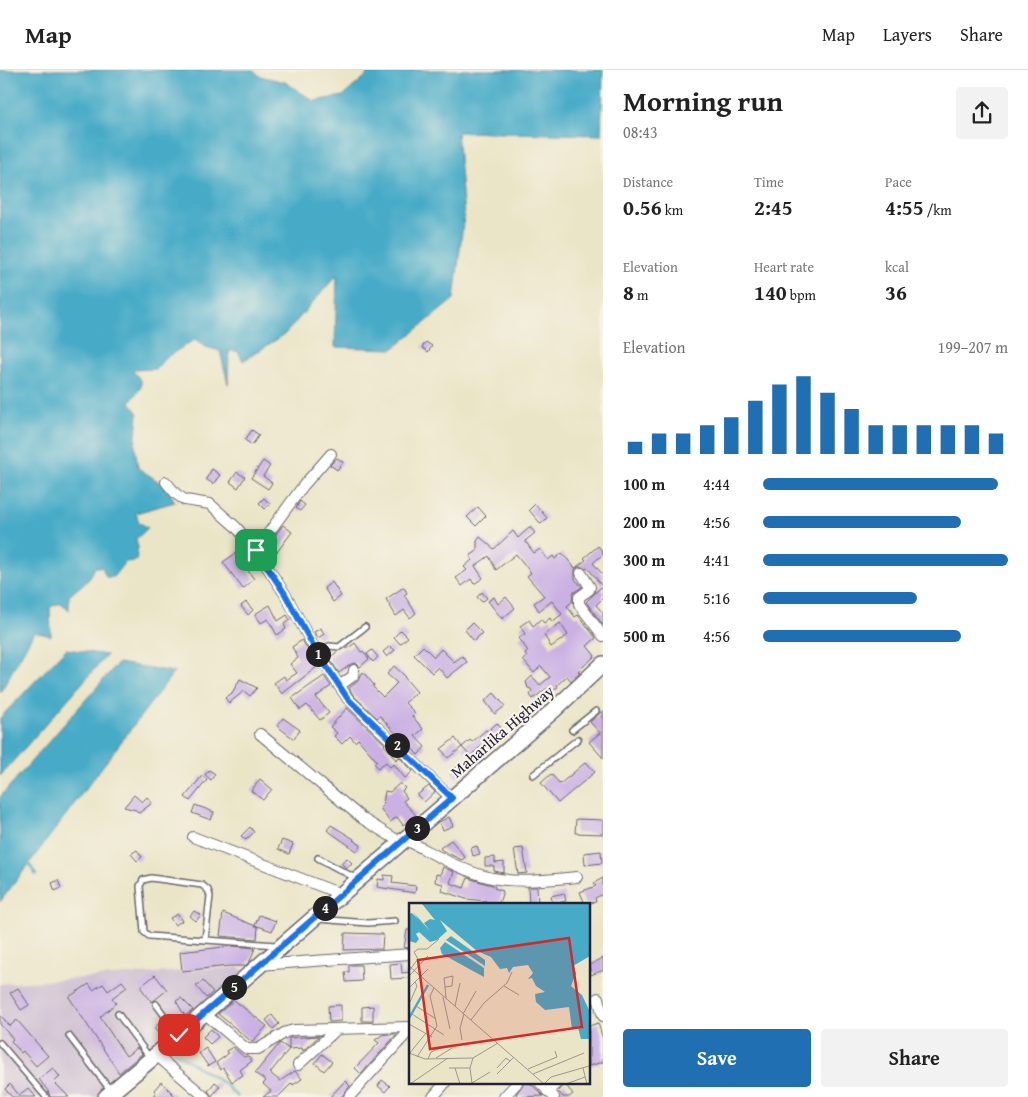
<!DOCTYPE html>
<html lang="en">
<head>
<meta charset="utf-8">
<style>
  body { margin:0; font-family:"Gentium Book Plus",serif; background:#f2f2f2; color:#222; height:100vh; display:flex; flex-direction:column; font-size:19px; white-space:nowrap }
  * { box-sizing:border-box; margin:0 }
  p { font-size:16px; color:#767676 }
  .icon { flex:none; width:28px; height:28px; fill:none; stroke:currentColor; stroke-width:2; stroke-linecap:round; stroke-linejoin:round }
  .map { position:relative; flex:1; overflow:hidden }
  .side { display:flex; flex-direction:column; background:#fff; width:425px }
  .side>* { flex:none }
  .pin { position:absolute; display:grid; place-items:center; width:42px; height:42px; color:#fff; margin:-21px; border-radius:10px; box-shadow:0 2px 8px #0006 }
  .km { position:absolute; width:25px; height:25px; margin:-12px; border-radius:50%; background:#222; color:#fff; font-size:14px; line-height:25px; text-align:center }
  .round { display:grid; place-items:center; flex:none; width:52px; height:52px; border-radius:5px; background:#f2f2f2 }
  .summary { display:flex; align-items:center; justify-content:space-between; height:85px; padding:0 20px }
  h1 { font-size:28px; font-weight:600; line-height:38px }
  .metrics { display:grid; grid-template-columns:repeat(3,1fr); gap:8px; height:85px; padding:5px 20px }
  .metrics div { display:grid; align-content:center }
  .metrics b { font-size:21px; font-weight:600 }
  .metrics small { font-size:14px; font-weight:400 }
  .metrics p { font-size:14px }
  .chart { height:140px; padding:10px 20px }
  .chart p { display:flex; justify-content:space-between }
  .chart svg { width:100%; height:90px; margin-top:5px; stroke:#1f6fb2; stroke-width:6 }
  .cta { display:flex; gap:10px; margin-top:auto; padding:10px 20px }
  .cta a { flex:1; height:58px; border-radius:5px; background:#1f6fb2; color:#fff; font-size:20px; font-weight:600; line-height:58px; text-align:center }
  .cta a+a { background:#f2f2f2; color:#222 }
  ul { padding:0 20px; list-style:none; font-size:16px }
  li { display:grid; grid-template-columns:80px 60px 1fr; align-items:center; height:38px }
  li i { height:12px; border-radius:6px; background:#1f6fb2 }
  header { display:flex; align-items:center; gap:30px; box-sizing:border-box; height:70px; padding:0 25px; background:#fff; border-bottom:1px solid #e0e0e0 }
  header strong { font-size:24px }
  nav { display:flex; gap:28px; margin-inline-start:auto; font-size:18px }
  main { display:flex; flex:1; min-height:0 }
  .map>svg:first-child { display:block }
</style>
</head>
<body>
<header>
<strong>Map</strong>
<nav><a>Map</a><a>Layers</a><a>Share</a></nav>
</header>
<main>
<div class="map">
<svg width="603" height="1027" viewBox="0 0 603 1027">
  <rect width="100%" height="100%" fill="#f7f3e8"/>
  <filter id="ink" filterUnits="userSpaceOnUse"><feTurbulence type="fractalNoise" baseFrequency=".02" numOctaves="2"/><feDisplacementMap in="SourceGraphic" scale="10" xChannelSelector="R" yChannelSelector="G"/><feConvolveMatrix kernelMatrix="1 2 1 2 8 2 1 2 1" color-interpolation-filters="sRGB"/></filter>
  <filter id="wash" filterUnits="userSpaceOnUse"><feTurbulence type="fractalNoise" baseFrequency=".0096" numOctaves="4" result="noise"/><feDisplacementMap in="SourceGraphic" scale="20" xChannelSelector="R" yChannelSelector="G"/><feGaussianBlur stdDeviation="1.12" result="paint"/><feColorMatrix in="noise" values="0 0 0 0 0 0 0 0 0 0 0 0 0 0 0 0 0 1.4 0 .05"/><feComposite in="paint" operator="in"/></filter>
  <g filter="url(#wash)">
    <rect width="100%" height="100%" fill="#ebe5c7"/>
    <path fill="#cebed1" d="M 239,897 L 253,911 L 107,1027 L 0,1027 L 0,914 Z"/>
    <path fill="#47abc7" stroke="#346681" d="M 0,0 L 253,0 L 260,6 L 285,12 L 314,31 L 343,26 L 366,6 L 369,0 L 603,0 L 601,65 L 457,62 L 464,146 L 454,229 L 393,279 L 335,277 L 337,205 L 285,264 L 243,291 L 238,281 L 229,281 L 228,314 L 220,281 L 206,277 L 194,270 L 165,288 L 156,299 L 132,300 L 141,310 L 141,317 L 130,332 L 138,344 L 135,377 L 138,398 C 154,409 166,413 175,432 L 136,443 L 139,452 L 148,458 L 136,469 L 138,477 L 136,491 L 125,492 L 113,507 L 106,507 L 102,497 L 95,497 L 89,509 L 69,526 L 69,540 L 61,533 L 50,537 L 51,566 L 34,562 L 0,623 Z
      M 66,579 L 107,585 L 0,706 L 0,648 Z
      M 118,593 L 174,602 L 0,832 L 0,727 Z"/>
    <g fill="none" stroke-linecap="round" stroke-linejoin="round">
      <path stroke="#47abc7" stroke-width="2.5" d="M 29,794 L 36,805
        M 175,982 L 226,1015 L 237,1027"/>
    </g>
    <g id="blocks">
      <path fill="#cab0e3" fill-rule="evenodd" d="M 426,272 L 432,276 L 428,282 L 422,277 Z
        M 252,360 L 259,365 L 252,375 L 245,370 Z
        M 337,388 L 343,392 L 337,400 L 330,395 Z
        M 263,391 L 270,396 L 263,406 L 272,413 L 268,419 L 251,408 Z
        M 212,399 L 220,405 L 213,414 L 206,409 Z
        M 237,402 L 245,407 L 238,418 L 230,412 Z
        M 264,428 L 270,434 L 265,439 L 259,433 Z
        M 300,431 L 305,435 L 300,441 L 296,438 Z
        M 535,434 L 547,448 L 541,454 L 529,440 Z
        M 478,437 L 486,446 L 476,456 L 467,447 Z
        M 283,455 L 292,462 L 277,482 L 275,481 L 269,488 L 264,480 Z
        M 530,457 L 535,463 L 525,471 L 534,483 L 540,479 L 548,490 L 553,486 L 555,489 L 562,483 L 575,498 L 586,490 L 584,488 L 598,476 L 603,482 L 603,484 L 593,493 L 603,505 L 603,528 L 596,535 L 603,543 L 603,555 L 586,532 L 602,516 L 588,498 L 586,499 L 580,496 L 575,499 L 575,509 L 582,517 L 573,523 L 572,532 L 567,536 L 575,547 L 578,545 L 596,568 L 587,576 L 595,586 L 578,601 L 580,603 L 571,611 L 567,606 L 557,615 L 558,617 L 550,623 L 547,618 L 533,629 L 530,625 L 532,622 L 531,619 L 528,618 L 526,612 L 532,606 L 540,615 L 550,607 L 541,596 L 534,603 L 523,590 L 527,587 L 525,584 L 528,581 L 519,568 L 525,564 L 520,556 L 529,550 L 533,556 L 541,549 L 544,553 L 550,548 L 552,552 L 562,544 L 552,531 L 539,541 L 534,533 L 544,526 L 527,506 L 531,503 L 516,484 L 496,500 L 489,486 L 475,496 L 483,508 L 474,514 L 471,509 L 462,516 L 456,508 L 467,500 L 464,497 L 472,490 L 470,486 L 477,481 L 477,471 L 480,467 L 494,479 L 513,461 L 518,468 ZM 560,553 L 568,565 L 551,577 L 544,565 Z
        M 244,478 L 247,483 L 239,488 L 254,509 L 243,519 L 223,492 Z
        M 332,512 L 341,526 L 333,532 L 324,518 Z
        M 404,517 L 407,523 L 404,525 L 416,543 L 410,548 L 404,540 L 396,546 L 386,529 Z
        M 482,522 L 487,528 L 482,532 L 477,527 Z
        M 494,527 L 498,534 L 506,527 L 515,538 L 502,549 L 488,531 Z
        M 246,532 L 253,540 L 248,545 L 241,536 Z
        M 270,535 L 278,551 L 287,545 L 290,550 L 284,554 L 286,559 L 277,565 L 268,549 L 261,553 L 255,544 Z
        M 472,553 L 482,563 L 474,571 L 465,560 Z
        M 321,558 L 324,564 L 318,568 L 314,562 Z
        M 401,560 L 408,567 L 400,574 L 394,567 Z
        M 302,570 L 318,596 L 282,624 L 274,613 L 284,606 L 286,610 L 297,603 L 290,594 L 298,588 L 292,577 Z
        M 355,573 L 361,582 L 363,581 L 369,589 L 360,597 L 356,593 L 351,594 L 339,603 L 329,588 L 338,581 L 346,577 L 347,579 Z
        M 390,576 L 395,580 L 387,587 L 383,582 Z
        M 423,576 L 434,587 L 441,579 L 454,592 L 462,586 L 467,592 L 447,608 L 438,597 L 432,603 L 414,585 Z
        M 372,580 L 378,587 L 373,592 L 367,584 Z
        M 394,596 L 405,606 L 404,607 L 417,622 L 405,633 L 415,643 L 412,646 L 423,659 L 415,666 L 425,677 L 418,685 L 407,673 L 406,675 L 380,646 L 377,648 L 353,625 L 349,618 L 358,611 L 363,602 L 374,615 L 373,617 L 383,627 L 397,613 L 387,604 Z
        M 324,606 L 331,616 L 316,627 L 329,643 L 320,650 L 307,635 L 300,640 L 292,628 Z
        M 240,609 L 257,618 L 250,626 L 244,621 L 229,633 L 225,628 L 232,623 Z
        M 494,623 L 505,636 L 495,644 L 485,631 Z
        M 347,638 L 385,674 L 384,675 L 396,690 L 399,687 L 413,701 L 405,708 L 394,694 L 390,697 L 386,692 L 378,698 L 374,693 L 377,691 L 358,669 L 355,672 L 350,666 L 342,674 L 334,666 L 337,663 L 330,657 Z
        M 603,640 L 603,688 L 589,672 L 600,663 L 590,652 Z
        M 283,648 L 300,660 L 294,669 L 277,656 Z
        M 497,653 L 504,662 L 490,675 L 487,671 L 470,686 L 462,677 L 470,670 L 472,672 L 486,660 L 488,661 Z
        M 455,668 L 462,677 L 448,688 L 441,679 Z
        M 586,692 L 595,702 L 558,733 L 541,713 L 551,704 L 560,714 Z
        M 459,696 L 464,703 L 456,708 L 452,700 Z
        M 209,700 L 215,704 L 211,710 L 205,705 Z
        M 202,706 L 207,710 L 190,731 L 185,727 Z
        M 260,709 L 272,719 L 263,730 L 251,721 Z
        M 400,713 L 405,718 L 402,721 L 407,728 L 403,731 L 416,745 L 403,755 L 397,747 L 390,752 L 380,738 L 383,735 L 385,721 L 390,722 Z
        M 429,716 L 435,722 L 424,732 L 417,725 Z
        M 134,725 L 142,732 L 147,727 L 152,733 L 139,743 L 136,740 L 124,737 Z
        M 195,735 L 214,742 L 211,750 L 192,743 Z
        M 449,747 L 453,756 L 443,760 L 439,752 Z
        M 576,749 L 603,750 L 603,764 L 575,763 Z
        M 331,755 L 354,769 L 353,770 L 361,775 L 357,781 L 327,760 Z
        M 250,757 L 254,762 L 246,770 L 241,766 Z
        M 282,770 L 293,774 L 289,784 L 278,779 Z
        M 451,770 L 465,787 L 462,790 L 443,781 L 440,778 Z
        M 477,776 L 480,784 L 473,786 L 471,778 Z
        M 523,778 L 527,803 L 518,804 L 514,779 Z
        M 137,780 L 142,787 L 137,791 L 131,784 Z
        M 601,781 L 602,793 L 585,795 L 584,783 Z
        M 495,787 L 495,793 L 504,792 L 504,803 L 494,801 L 494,796 L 485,796 L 485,788 Z
        M 347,788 L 352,793 L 346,798 L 341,793 Z
        M 443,797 L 454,802 L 450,813 L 464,818 L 468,808 L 495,816 L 494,818 L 503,821 L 499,833 L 484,834 L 486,831 L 466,829 L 442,821 L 443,814 L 435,812 L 436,804 L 440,805 Z
        M 384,805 L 393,806 L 392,813 L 416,816 L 415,823 L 377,817 L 378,809 L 384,810 Z
        M 603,808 L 603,824 L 595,828 L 596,832 L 585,834 L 580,822 L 596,816 L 594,813 Z
        M 58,810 L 61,818 L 55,821 L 52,813 Z
        M 528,817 L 537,817 L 538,834 L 529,834 Z
        M 564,823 L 566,831 L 553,834 L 551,826 Z
        M 194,841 L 201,845 L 196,851 L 190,846 Z
        M 223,843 L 258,857 L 257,869 L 220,866 Z
        M 178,844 L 182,851 L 175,855 L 170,848 Z
        M 259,845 L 276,851 L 272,861 L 255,855 Z
        M 407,860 L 410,860 L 410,877 L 404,878 Z
        M 345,863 L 383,864 L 382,879 L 344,880 Z
        M 232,876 L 255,878 L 250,891 L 245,896 L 229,896 L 182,901 L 180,882 Z
        M 603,888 L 603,900 L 591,905 L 589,895 Z
        M 401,893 L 402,903 L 410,902 L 410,908 L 391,909 L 390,894 Z
        M 349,895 L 361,895 L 362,911 L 346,912 L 345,902 L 349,902 Z
        M 155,905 L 167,920 L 152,932 L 140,917 Z
        M 122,911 L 127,917 L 112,928 L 116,933 L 100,947 L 126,986 L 137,978 L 142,984 L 119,1003 L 69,927 L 89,914 L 93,920 L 103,914 L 108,921 Z
        M 203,911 L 213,922 L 206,928 L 196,916 Z
        M 18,918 L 29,935 L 21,940 L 10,923 Z
        M 181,928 L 193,940 L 185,946 L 176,931 Z
        M 234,930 L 267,956 L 252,972 L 218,944 Z
        M 341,935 L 341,951 L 329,952 L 328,936 Z
        M 373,936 L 373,951 L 362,951 L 362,937 Z
        M 0,945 L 10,956 L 17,950 L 48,986 L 36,996 L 23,981 L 21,983 L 11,971 L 13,969 L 0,954 Z
        M 272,945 L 279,954 L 273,959 L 266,950 Z
        M 163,950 L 170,961 L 162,968 L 154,958 Z
        M 598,953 L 603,969 L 603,992 L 589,996 L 589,956 Z
        M 211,959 L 218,967 L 210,974 L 203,967 Z
        M 388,964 L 390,966 L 392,964 L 397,964 L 361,1004 L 355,998 L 379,973 L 375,970 L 382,965 Z
        M 319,966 L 303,981 L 302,978 L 289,979 L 289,968 Z
        M 280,973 L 289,979 L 270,1003 L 280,1011 L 295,1001 L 302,1009 L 293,1015 L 292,1013 L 278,1027 L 263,1027 L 271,1021 L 263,1014 L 266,1011 L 255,1003 Z
        M 233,977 L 244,987 L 248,986 L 252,991 L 240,1000 L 243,1005 L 232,1012 L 223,998 L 221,1000 L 216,993 L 228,984 L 226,981 Z
        M 206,978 L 215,992 L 208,996 L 199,983 Z
        M 322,984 L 332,992 L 324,1001 L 315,993 Z
        M 53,998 L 60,1007 L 54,1012 L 69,1027 L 50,1027 L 48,1021 L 39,1009 Z
        M 382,1010 L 390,1016 L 385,1022 L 378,1016 Z
        M 345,1011 L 350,1016 L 341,1027 L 330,1027 Z
        M 161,1012 L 176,1027 L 152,1027 L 156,1023 L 154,1020 Z
        M 215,1012 L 220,1016 L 212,1026 L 208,1021 Z
        M 524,1013 L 530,1013 L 543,1026 L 518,1027 L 516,1024 Z
        M 564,1013 L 573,1024 L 569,1027 L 563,1027 L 558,1021 Z
        M 10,1014 L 19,1025 L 28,1018 L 36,1027 L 12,1027 L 5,1019 Z"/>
    </g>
  </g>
  <g filter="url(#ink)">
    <use href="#blocks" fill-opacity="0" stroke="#68666c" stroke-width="1"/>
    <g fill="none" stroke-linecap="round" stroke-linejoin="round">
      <g stroke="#68666c" stroke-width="8">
        <path id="service" d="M 317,582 L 329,576 L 339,577 L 365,557
          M 572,660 L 596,641
          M 533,705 L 578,669
          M 318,788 L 357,809
          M 318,849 L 368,853 L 395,851
          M 205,870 L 210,826 L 208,820 L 202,815 L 151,808 L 143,810 L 140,816 L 144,862 L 149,866 L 276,875
          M 156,934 L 177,963
          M 118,944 L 150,988
          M 69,966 L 111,1021
          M 0,973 L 46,1027"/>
      </g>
      <g stroke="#68666c" stroke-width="12">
        <path id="minor" d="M 166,412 L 176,424 L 185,430 L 210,434 L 236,457 L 256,480 L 285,524 L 315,579 L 348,629 L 451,728
          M 256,480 L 303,416 L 331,384
          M 581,503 L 590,517 L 589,520 L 579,527 L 579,534 L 603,566
          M 339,616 L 353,606 L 354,600
          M 260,664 L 363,749 L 400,772
          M 193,767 L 341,824
          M 404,769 C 431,782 463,802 492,808 C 519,813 550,810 577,807
          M 259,895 L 410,884
          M 598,928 L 603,946
          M 204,943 L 243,976 L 247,979 L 258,979 L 286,962 L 294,960 L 410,957
          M 156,985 L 205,1027
          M 298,995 L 337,959
          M 540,1013 L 554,1027
          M 547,1021 L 557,1013
          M 349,1027 L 410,960
          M 433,1027 L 445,1013
          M 504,1027 L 517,1013"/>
      </g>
      <g stroke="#68666c" stroke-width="18">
        <path id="primary" d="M 106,1027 L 156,985 L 554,640 L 603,594"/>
      </g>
      <use href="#service" stroke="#fff" stroke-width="5"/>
      <use href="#minor" stroke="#fff" stroke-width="10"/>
      <use href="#primary" stroke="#fff" stroke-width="15"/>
    </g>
  </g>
  <g fill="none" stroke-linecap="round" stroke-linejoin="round" filter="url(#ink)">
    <g stroke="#fff" stroke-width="10">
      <path id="route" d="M 179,965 L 452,728 L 348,629 L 315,579 L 285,524 L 256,480"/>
    </g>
    <use href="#route" stroke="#1a73e8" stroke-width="6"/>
  </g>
  <g text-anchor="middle" stroke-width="4.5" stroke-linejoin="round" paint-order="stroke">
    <g font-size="16" fill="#22223b" stroke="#f7f3e8">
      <text transform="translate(502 661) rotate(-41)" y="6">Maharlika Highway</text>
    </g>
  </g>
  <g transform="translate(409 833)">
    <rect width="181" height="181" fill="#ebe5c7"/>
    <path d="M 13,1 L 181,1 L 181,53 L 164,63 L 167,70 L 162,83 L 173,92 L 181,109 L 181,136 L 172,136 L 169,125 L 163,126 L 160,104 L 136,107 L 127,99 L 126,91 L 136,89 L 127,83 L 123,75 L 119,76 L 124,70 L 119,62 L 104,64 L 100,70 L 98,65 L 91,66 L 82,54 L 68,48 L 31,17 L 38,28 L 28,37 L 21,39 L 10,29 L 7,31 L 10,36 L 7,40 L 0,38 L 0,11 L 3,10 L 9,16 L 4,9 L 21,28 L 15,20 L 21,16 L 26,17 ZM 42,33 L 76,57 L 76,63 L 37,37 ZM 36,39 L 75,65 L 75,74 L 33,51 L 31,45 Z" fill="#47abc7"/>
    <path fill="none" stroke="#47abc7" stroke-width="2.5" d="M 0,115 L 19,82"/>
    <path fill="none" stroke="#9b978f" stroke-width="1" d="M 0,63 L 135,181M 0,68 L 9,56 L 5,49 L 9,46 L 18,46 L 30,36M 0,73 L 19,53M 95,83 L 110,92M 36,84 L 43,83 L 44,73 L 35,75 L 36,84 L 37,95M 0,85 L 19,66M 34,94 L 41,126M 1,99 L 8,83 L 6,79M 7,103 L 27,116M 46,103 L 51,80M 3,111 L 35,132M 54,111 L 67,88M 62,117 L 75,100 L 98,80 L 103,69M 0,121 L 23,134M 53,137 L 51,125 L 55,111M 0,150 L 16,156 L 64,155 L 89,140M 0,151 L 17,130M 8,154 L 28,123 L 21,93 L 25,85M 27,155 L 43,145M 19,156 L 22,149 L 36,143M 40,165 L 61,165 L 64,155M 46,165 L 51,181M 61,165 L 63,180M 88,165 L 97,155 L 101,158M 174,165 L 178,181M 119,166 L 148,154 L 146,148M 88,171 L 105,154M 124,171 L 175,150M 63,180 L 81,169M 1,181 L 39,155M 135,181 L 142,174 L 180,163M 157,181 L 176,174"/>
    <path fill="#d62828" fill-opacity="0.15" stroke="#d62828" stroke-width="2.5" d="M 160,35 L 173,124 L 21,146 L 9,57 Z"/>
    <rect width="181" height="181" fill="none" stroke="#22223b" stroke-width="2.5"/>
  </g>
</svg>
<div class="pin" style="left:256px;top:480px;background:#1e9e55"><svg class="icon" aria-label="arrive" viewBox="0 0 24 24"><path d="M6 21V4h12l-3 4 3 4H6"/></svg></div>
<div class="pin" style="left:179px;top:965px;background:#d93025"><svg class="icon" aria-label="check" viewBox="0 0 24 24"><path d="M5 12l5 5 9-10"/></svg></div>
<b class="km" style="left:318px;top:584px">1</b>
<b class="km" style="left:397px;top:675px">2</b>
<b class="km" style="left:417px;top:758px">3</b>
<b class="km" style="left:325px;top:838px">4</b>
<b class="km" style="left:234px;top:917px">5</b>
</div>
<section class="side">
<div class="summary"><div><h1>Morning run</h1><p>08:43</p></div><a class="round"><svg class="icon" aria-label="share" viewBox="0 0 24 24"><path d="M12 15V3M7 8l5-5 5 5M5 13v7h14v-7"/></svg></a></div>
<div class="metrics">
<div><p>Distance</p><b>0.56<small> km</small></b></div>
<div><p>Time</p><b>2:45</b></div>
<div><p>Pace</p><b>4:55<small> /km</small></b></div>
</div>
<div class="metrics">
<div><p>Elevation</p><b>8<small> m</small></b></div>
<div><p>Heart rate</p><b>140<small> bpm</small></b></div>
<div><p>kcal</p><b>36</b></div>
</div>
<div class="chart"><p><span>Elevation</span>199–207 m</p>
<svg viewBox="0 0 160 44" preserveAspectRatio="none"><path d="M5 44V38M15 44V34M25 44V34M35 44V30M45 44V26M55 44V18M65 44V10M75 44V6M85 44V14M95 44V22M105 44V30M115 44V30M125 44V30M135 44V30M145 44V30M155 44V34"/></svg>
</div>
<ul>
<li><b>100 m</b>4:44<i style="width:96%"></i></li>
<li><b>200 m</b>4:56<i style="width:81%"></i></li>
<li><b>300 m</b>4:41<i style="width:100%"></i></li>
<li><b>400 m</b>5:16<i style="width:63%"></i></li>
<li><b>500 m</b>4:56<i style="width:81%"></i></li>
</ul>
<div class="cta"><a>Save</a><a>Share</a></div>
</section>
</main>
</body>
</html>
